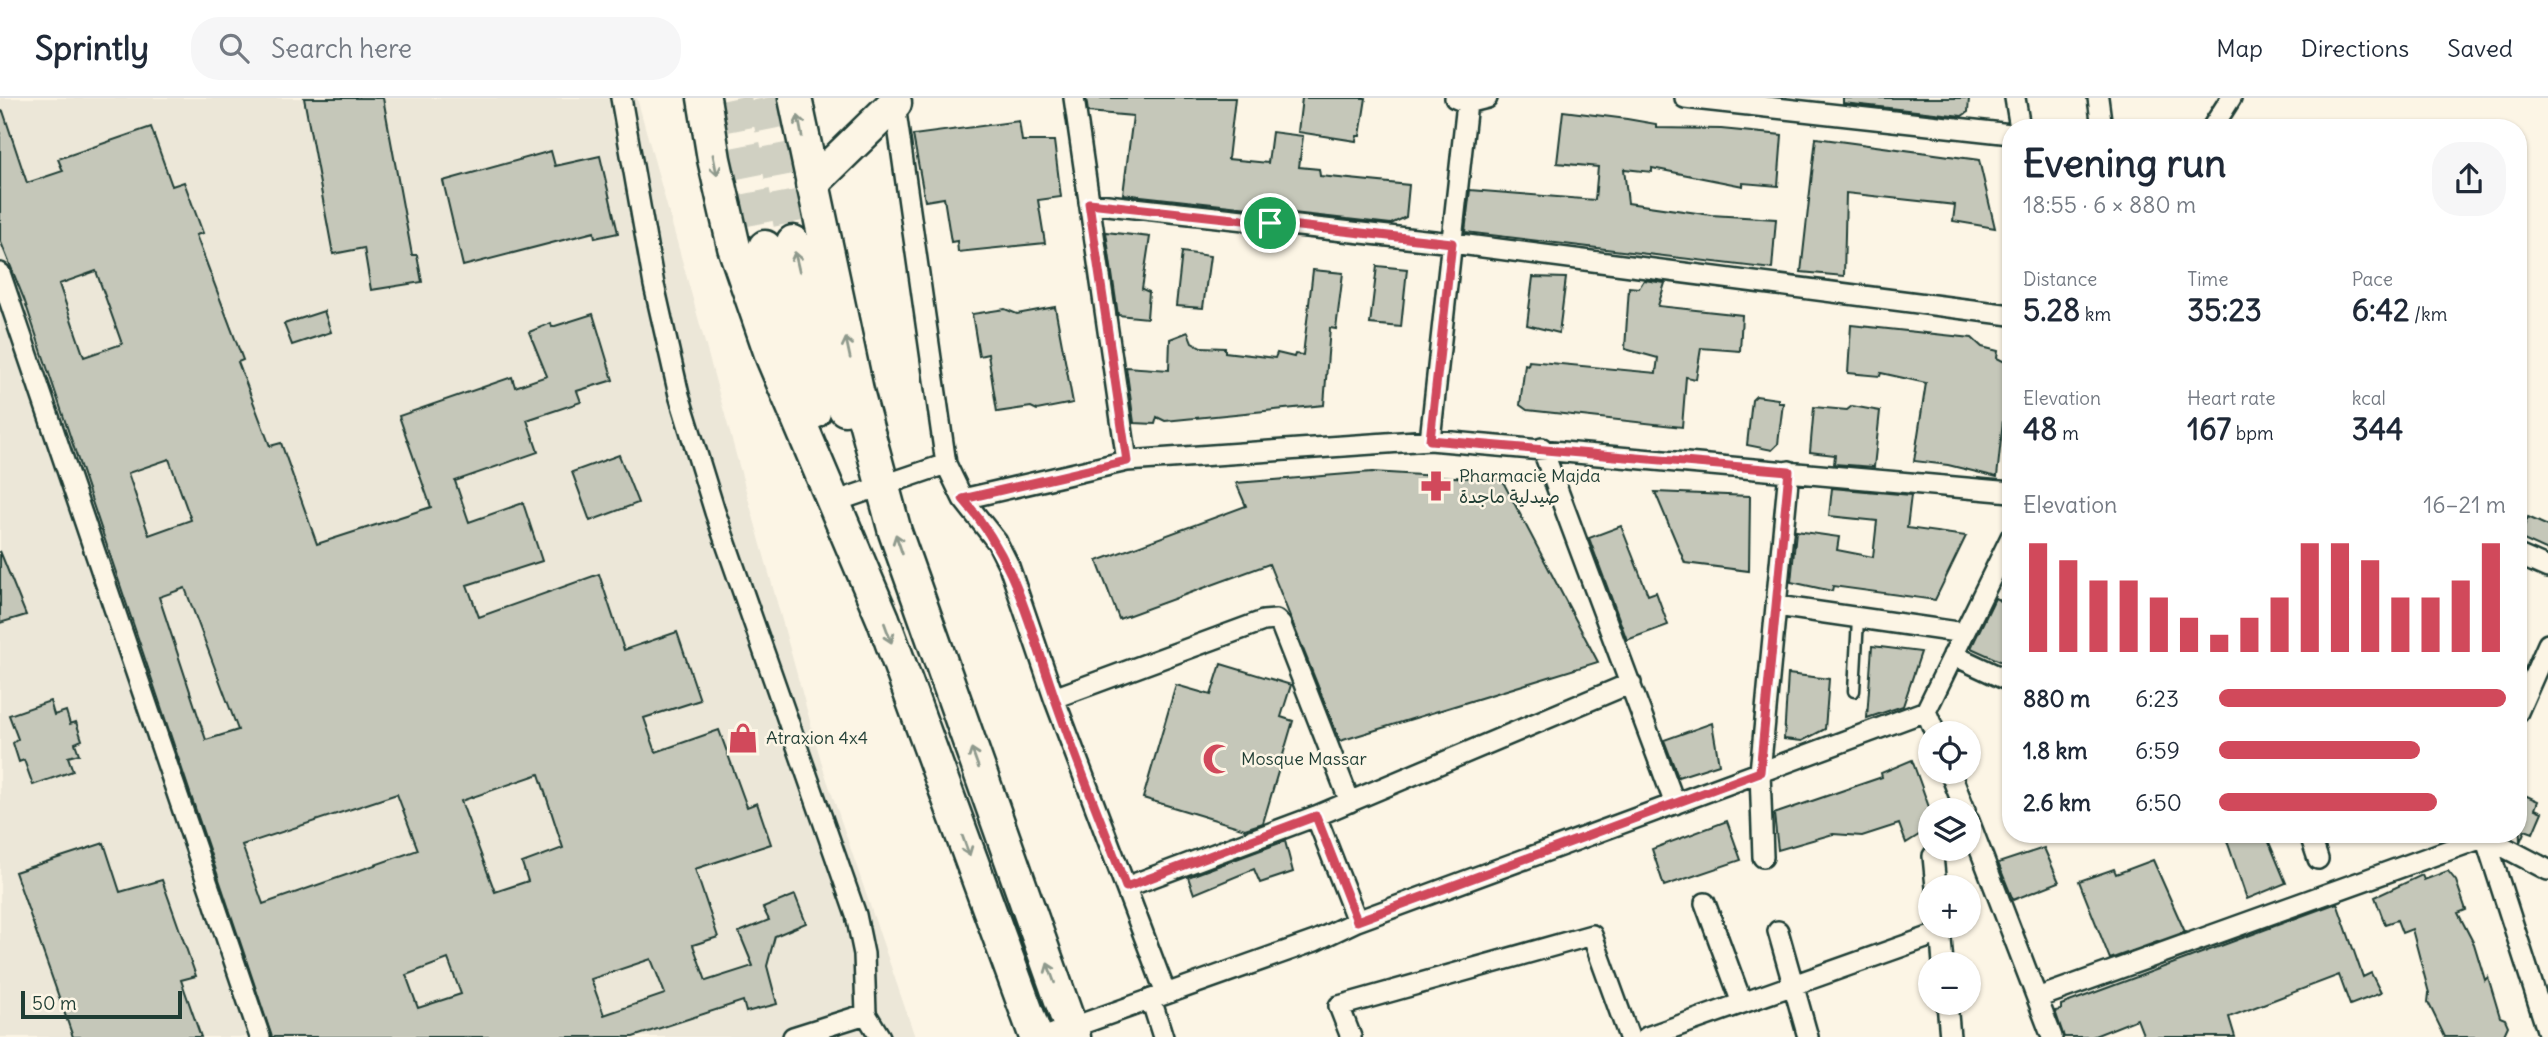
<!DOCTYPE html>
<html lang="en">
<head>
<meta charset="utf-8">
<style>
  body { margin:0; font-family:Delius,"Playpen Sans Arabic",sans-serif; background:#f6f6f7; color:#1f2937; height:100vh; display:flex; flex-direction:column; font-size:26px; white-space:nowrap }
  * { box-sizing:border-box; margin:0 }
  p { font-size:23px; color:#747a83 }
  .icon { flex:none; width:38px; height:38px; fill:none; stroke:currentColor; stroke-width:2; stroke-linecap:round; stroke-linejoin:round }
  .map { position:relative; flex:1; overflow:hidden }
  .details { position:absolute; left:2002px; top:21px; width:525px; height:724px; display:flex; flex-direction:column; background:#fff; border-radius:28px; box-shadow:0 2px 5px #0004 }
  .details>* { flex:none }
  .controls { position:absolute; left:1918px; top:623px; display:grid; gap:14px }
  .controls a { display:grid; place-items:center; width:63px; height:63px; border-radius:50%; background:#fff; box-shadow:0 2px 5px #0004; font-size:35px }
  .scale { position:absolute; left:21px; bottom:18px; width:161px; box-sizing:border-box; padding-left:7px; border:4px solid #1f3d34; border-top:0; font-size:19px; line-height:24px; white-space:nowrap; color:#1f3d34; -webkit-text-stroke:5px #fcf5e5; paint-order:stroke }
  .pin { position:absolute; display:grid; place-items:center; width:60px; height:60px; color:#fff; margin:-30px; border:4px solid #fff; border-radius:50%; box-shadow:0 2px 7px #0007 }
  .round { display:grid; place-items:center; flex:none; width:74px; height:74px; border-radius:28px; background:#f6f6f7 }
  .head { display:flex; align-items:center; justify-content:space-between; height:119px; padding:0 21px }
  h1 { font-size:38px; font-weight:700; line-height:52px }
  .metrics { display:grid; grid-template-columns:repeat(3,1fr); gap:10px; height:119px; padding:7px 21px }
  .metrics div { display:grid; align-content:center }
  .metrics b { font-size:30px; font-weight:700 }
  .metrics small { font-size:19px; font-weight:400 }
  .metrics p { font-size:19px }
  .chart { height:196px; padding:14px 21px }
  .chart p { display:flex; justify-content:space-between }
  .chart svg { width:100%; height:126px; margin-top:7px; stroke:#d1495b; stroke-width:6 }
  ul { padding:0 21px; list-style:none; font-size:23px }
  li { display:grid; grid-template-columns:112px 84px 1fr; align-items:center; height:52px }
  li i { height:18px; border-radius:9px; background:#d1495b }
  header { display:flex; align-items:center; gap:42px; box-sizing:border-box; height:98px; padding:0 35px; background:#fff; border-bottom:2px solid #e0e1e3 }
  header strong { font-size:33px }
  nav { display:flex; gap:38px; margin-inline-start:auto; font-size:24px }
  .search { width:490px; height:63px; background:#f6f6f7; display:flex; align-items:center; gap:18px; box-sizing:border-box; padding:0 24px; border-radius:28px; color:#747a83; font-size:26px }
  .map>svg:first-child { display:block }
</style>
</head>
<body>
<header>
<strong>Sprintly</strong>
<div class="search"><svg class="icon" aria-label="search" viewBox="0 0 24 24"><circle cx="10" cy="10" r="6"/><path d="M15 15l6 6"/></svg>Search here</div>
<nav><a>Map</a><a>Directions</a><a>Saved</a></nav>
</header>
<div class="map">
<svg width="2548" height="939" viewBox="0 0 2548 939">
  <rect width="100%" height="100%" fill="#fcf5e5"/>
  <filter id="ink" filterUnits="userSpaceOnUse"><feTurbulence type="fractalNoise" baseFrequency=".0143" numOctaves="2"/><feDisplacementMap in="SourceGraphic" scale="14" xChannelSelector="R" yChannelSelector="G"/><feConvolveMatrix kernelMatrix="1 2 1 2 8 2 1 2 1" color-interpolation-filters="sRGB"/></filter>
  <g filter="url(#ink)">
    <path fill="#ece7d8" d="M 0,0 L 637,0 L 823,670 L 915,939 L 0,939 Z"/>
    <path fill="#c5c7b9" stroke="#1f3d34" stroke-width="2" fill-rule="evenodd" d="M 304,0 L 383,0 L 412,157 L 417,157 L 422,184 L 371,192 L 364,150 L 333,156 Z
      M 1086,0 L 1235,0 L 1228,61 L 1268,65 L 1272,34 L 1303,38 L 1299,69 L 1319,71 L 1320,78 L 1409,87 L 1406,119 L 1391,126 L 1123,96 L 1133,18 L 1088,14 Z
      M 1302,0 L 1366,0 L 1360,38 L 1357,38 L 1356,43 L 1298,34 Z
      M 1843,0 L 1969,0 L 1968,14 L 1962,18 L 1843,5 Z
      M 3,13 L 27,85 L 63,73 L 58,61 L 151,29 L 172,88 L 184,84 L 203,135 L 196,137 L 243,262 L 238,264 L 270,348 L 281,345 L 317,446 L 431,409 L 399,318 L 512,279 L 515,289 L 547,278 L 529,234 L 551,225 L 552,229 L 593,216 L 613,282 L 577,293 L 581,304 L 527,322 L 538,354 L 455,383 L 469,424 L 523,405 L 542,463 L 467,487 L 479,519 L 599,476 L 624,552 L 677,534 L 700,602 L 644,620 L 656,654 L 719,632 L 747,709 L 757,705 L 771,746 L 695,771 L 718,839 L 693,847 L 706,883 L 753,868 L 739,834 L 769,822 L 763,810 L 795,797 L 806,825 L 775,838 L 767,868 L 777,906 L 746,914 L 743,903 L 633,939 L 272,939 L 24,201 L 0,142 L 0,14 ZM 96,173 L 122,246 L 84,259 L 59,186 ZM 169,361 L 191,422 L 149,437 L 128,375 ZM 185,490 L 238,632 L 206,642 L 159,499 ZM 539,676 L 563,750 L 522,765 L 528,783 L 495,794 L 461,703 ZM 397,696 L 418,752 L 263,806 L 242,747 ZM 448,861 L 461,896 L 418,910 L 406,877 ZM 651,861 L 665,896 L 604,917 L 591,881 Z
      M 1563,13 L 1627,21 L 1656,26 L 1656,30 L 1721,31 L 1782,37 L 1778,88 L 1743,85 L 1743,88 L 1652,70 L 1652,74 L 1624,71 L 1628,105 L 1711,117 L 1776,121 L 1772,171 L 1465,134 L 1470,92 L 1595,102 L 1598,69 L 1557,65 Z
      M 1019,23 L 1022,43 L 1054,43 L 1061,99 L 1038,102 L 1045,145 L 958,154 L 957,143 L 951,144 L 944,100 L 925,103 L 913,37 Z
      M 1816,40 L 1979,62 L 1995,130 L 1953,123 L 1955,107 L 1846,95 L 1844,178 L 1801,174 Z
      M 551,53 L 555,68 L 600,58 L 618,135 L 595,140 L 594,134 L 463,168 L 443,83 Z
      M 1106,134 L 1150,139 L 1142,191 L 1149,194 L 1147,220 L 1118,217 Z
      M 1182,154 L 1210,158 L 1203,210 L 1176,208 Z
      M 1377,168 L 1407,171 L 1401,229 L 1370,226 Z
      M 1313,172 L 1343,175 L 1336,231 L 1330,230 L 1324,307 L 1165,323 L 1157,319 L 1155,326 L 1134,325 L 1126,269 L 1169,272 L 1170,241 L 1188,234 L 1192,244 L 1201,249 L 1225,250 L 1225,254 L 1275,260 L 1277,255 L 1294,259 L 1295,256 L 1303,257 Z
      M 1533,179 L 1566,180 L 1559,235 L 1527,227 Z
      M 1644,182 L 1665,185 L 1658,208 L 1742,217 L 1740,253 L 1701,250 L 1696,281 L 1686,279 L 1682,329 L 1527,312 L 1520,307 L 1525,266 L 1528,267 L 1529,263 L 1656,275 L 1658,260 L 1625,251 L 1629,189 L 1639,190 Z
      M 1055,209 L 1073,305 L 1037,312 L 1031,309 L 997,314 L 988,256 L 979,258 L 972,216 L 1005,211 L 1017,216 Z
      M 324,213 L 331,234 L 292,247 L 284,226 Z
      M 1851,227 L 1972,240 L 1982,249 L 1998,253 L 1997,260 L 2009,266 L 1997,379 L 1948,367 L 1914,363 L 1926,285 L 1881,275 L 1880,278 L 1848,275 Z
      M 1756,298 L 1778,301 L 1778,305 L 1783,305 L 1778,346 L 1772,352 L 1747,347 L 1752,302 Z
      M 1852,308 L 1880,313 L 1874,369 L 1834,366 L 1835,357 L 1810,354 L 1814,309 L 1847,312 Z
      M 619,357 L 638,405 L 590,423 L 572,374 Z
      M 1372,374 L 1502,382 L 1598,564 L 1340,643 L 1269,466 L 1119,521 L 1097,463 L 1246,408 L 1236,385 Z
      M 1832,390 L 1911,397 L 1907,430 L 1966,438 L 1935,502 L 1833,488 L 1832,493 L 1791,484 L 1796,433 L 1839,439 L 1837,452 L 1873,459 L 1877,423 L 1829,418 Z
      M 1655,394 L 1750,398 L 1749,473 L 1685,465 Z
      M 2528,419 L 2548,428 L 2548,453 L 2519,440 Z
      M 1621,428 L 1648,497 L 1656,494 L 1668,527 L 1627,542 L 1589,440 Z
      M 0,453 L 26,517 L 0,525 Z
      M 1995,500 L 2011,508 L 2011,568 L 1971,550 Z
      M 1872,548 L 1921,554 L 1903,608 L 1867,620 Z
      M 1221,566 L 1291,587 L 1281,619 L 1293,623 L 1263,725 L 1245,731 L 1143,700 L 1176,587 L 1211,597 Z
      M 1788,576 L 1829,581 L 1825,631 L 1802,643 L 1784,641 Z
      M 50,603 L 54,617 L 66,613 L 70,626 L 76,624 L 82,642 L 75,645 L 79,656 L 68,659 L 73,673 L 33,687 L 24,662 L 19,664 L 13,645 L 18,641 L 9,617 Z
      M 1712,625 L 1719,666 L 1678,679 L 1664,642 Z
      M 1912,662 L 1930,712 L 1930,730 L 1906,745 L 1899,726 L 1862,738 L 1833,736 L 1778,752 L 1774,716 L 1882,679 L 1881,675 Z
      M 2518,694 L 2538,703 L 2535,711 L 2542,714 L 2533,735 L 2525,732 L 2520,744 Z
      M 1727,723 L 1741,762 L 1664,788 L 1652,751 Z
      M 2225,737 L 2266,737 L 2286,785 L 2247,801 Z
      M 1285,743 L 1293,774 L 1260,785 L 1254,771 L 1194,796 L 1188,779 Z
      M 104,745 L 120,794 L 162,782 L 196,878 L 181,882 L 201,939 L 73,939 L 15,774 Z
      M 2044,750 L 2059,784 L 2013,802 L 1998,765 Z
      M 2153,762 L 2185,834 L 2110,861 L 2079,783 L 2114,771 L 2116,776 Z
      M 2448,773 L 2456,783 L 2466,812 L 2458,815 L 2474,846 L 2485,882 L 2488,879 L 2500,919 L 2505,921 L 2508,928 L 2503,939 L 2445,939 L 2428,904 L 2429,895 L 2412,831 L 2402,835 L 2397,822 L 2385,826 L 2375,799 L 2422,777 L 2424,782 Z
      M 2337,805 L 2363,879 L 2371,875 L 2381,895 L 2350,907 L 2339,877 L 2229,919 L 2235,939 L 2144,939 L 2137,921 L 2092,939 L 2064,939 L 2055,913 L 2061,912 L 2061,907 Z"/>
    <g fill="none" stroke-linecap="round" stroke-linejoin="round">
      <path stroke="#d0d0c2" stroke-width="32" stroke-dasharray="32 16" stroke-linecap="butt" d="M 735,0 L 765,149
        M 765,0 L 793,144"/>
      <g stroke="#1f3d34" stroke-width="15">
        <path id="service" d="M 1854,593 L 1858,521"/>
      </g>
      <g stroke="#1f3d34" stroke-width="24">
        <path id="minor" d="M 621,0 L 654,187 L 679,297 L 715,414 L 856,817 L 864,856 L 866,916 L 880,939
          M 894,0 L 946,366 L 963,401 L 997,444 L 1009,468 L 1054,600 L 1166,896
          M 1074,0 L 1127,363
          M 1455,0 L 1467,5 L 1487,0
          M 1685,0 L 2011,36
          M 2015,0 L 2020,30
          M 2098,0 L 2102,30
          M 2212,30 L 2231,0
          M 1089,105 L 1452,145 L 2011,217
          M 0,175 L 260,939
          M 1430,342 L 1467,5
          M 1542,350 L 1675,706
          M 963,401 L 1127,363 L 1430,342 L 2011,394
          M 834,404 L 946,366
          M 2518,457 L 2548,470
          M 1777,508 L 1964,535
          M 1953,557 L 2011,584
          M 1054,600 L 1263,523 L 1276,522 L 1281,527 L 1350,704
          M 1926,613 L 1935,635
          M 2518,614 L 2548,546
          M 1950,674 L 1965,712
          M 1316,718 L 1357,823
          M 1969,723 L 2052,939
          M 2310,737 L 2318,761
          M 2481,737 L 2548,772
          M 1933,758 L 1936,789
          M 1763,759 L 1760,674 L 1789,373
          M 1126,789 L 1316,718 L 1631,585
          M 1705,805 L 1742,905
          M 1940,828 L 1943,866
          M 1778,833 L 1808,939
          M 2037,900 L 2485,739 L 2548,935
          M 1151,901 L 1163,939
          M 1947,905 L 1950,939
          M 793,939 L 866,916
          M 1045,939 L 1315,843 L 1357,823 L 1926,613 L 2011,439
          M 1351,939 L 1339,908 L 1592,837 L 1629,939
          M 1647,939 L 1940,835"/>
      </g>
      <g stroke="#1f3d34" stroke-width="37">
        <path id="trunk" d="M 704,0 L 714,61 L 734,149 L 772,259 L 883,521 L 1036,939
          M 795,0 L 857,293 L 895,434 L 1074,939
          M 812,86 L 895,5
          M 793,144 L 814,227 L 845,311
          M 765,149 L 773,189 L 814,314"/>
      </g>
      <use href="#service" stroke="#fcf5e5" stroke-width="10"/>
      <use href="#minor" stroke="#fcf5e5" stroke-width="19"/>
      <use href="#trunk" stroke="#fcf5e5" stroke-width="32"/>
    </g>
    <defs><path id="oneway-shaft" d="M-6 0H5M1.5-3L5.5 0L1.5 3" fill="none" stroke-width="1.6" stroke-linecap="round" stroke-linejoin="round" transform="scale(1.75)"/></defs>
    <g stroke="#8e998c">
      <use href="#oneway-shaft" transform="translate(800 28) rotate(-101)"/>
      <use href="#oneway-shaft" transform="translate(715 67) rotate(79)"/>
      <use href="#oneway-shaft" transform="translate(797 164) rotate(-103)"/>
      <use href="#oneway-shaft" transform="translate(848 250) rotate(-102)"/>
      <use href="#oneway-shaft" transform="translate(899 446) rotate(-109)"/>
      <use href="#oneway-shaft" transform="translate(888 535) rotate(70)"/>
      <use href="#oneway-shaft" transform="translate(975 660) rotate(-110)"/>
      <use href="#oneway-shaft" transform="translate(966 748) rotate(70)"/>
      <use href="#oneway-shaft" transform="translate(1051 875) rotate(-110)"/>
    </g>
  </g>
  <g fill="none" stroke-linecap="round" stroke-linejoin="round" filter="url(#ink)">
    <g stroke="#fff" stroke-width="14">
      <path id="route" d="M 1089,105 L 1452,145 L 1430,342 L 1789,373 L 1760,674 L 1357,823 L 1316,718 L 1126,789 C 1102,725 1076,662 1054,598 C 1029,526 1015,460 963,401 L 1127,363 Z"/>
    </g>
    <use href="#route" stroke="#d1495b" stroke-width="9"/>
  </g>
  <defs>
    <g id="pharmacy-bare" transform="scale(2.415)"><path d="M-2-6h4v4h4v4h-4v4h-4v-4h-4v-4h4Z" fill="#d1495b" stroke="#fcf5e5" stroke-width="2.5" paint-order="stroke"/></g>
    <g id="shop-bare" transform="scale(2.415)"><path d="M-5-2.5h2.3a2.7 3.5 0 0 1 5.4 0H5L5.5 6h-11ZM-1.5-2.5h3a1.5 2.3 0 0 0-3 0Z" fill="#d1495b" stroke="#fcf5e5" stroke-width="2.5" paint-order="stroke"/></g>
    <g id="mosque-bare" transform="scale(2.415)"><path d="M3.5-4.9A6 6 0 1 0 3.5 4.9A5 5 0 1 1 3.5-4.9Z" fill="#d1495b" stroke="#fcf5e5" stroke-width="2.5" paint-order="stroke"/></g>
  </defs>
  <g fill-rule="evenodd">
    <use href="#pharmacy-bare" x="1436" y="388"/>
    <use href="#shop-bare" x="743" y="640"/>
    <use href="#mosque-bare" x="1218" y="661"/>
  </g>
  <g text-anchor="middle" stroke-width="5" stroke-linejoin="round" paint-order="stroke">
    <g font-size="18" fill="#1f3d34" stroke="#fcf5e5" text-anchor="start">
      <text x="1459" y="384">Pharmacie Majda<tspan x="1459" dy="21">صيدلية ماجدة</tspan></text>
      <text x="766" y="646">Atraxion 4x4</text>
      <text x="1241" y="667">Mosque Massar</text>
    </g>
  </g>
</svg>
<div class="controls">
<a><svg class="icon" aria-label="locate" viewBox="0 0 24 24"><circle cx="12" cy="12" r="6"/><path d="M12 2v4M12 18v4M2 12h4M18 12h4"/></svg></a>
<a><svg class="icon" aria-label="layers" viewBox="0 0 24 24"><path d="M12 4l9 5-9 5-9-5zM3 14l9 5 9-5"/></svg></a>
<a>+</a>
<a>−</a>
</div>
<div class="scale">50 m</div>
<div class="pin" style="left:1270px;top:125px;background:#1e9e55"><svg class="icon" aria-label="arrive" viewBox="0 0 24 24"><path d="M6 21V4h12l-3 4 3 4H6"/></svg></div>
<section class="details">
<div class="head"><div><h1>Evening run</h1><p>18:55 · 6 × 880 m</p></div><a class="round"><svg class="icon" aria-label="share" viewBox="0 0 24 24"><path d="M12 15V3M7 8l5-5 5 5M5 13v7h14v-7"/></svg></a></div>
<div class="metrics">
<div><p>Distance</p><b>5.28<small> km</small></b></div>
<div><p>Time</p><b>35:23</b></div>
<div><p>Pace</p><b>6:42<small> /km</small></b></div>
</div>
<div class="metrics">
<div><p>Elevation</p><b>48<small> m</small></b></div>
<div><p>Heart rate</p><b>167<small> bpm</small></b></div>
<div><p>kcal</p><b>344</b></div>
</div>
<div class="chart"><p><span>Elevation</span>16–21 m</p>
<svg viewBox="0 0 160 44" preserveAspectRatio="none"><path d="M5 44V6M15 44V12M25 44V19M35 44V19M45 44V25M55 44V32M65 44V38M75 44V32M85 44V25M95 44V6M105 44V6M115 44V12M125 44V25M135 44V25M145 44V19M155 44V6"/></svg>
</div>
<ul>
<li><b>880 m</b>6:23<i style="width:100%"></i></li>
<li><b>1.8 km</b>6:59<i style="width:70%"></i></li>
<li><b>2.6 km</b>6:50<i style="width:76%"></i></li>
</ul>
</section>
</div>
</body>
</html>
